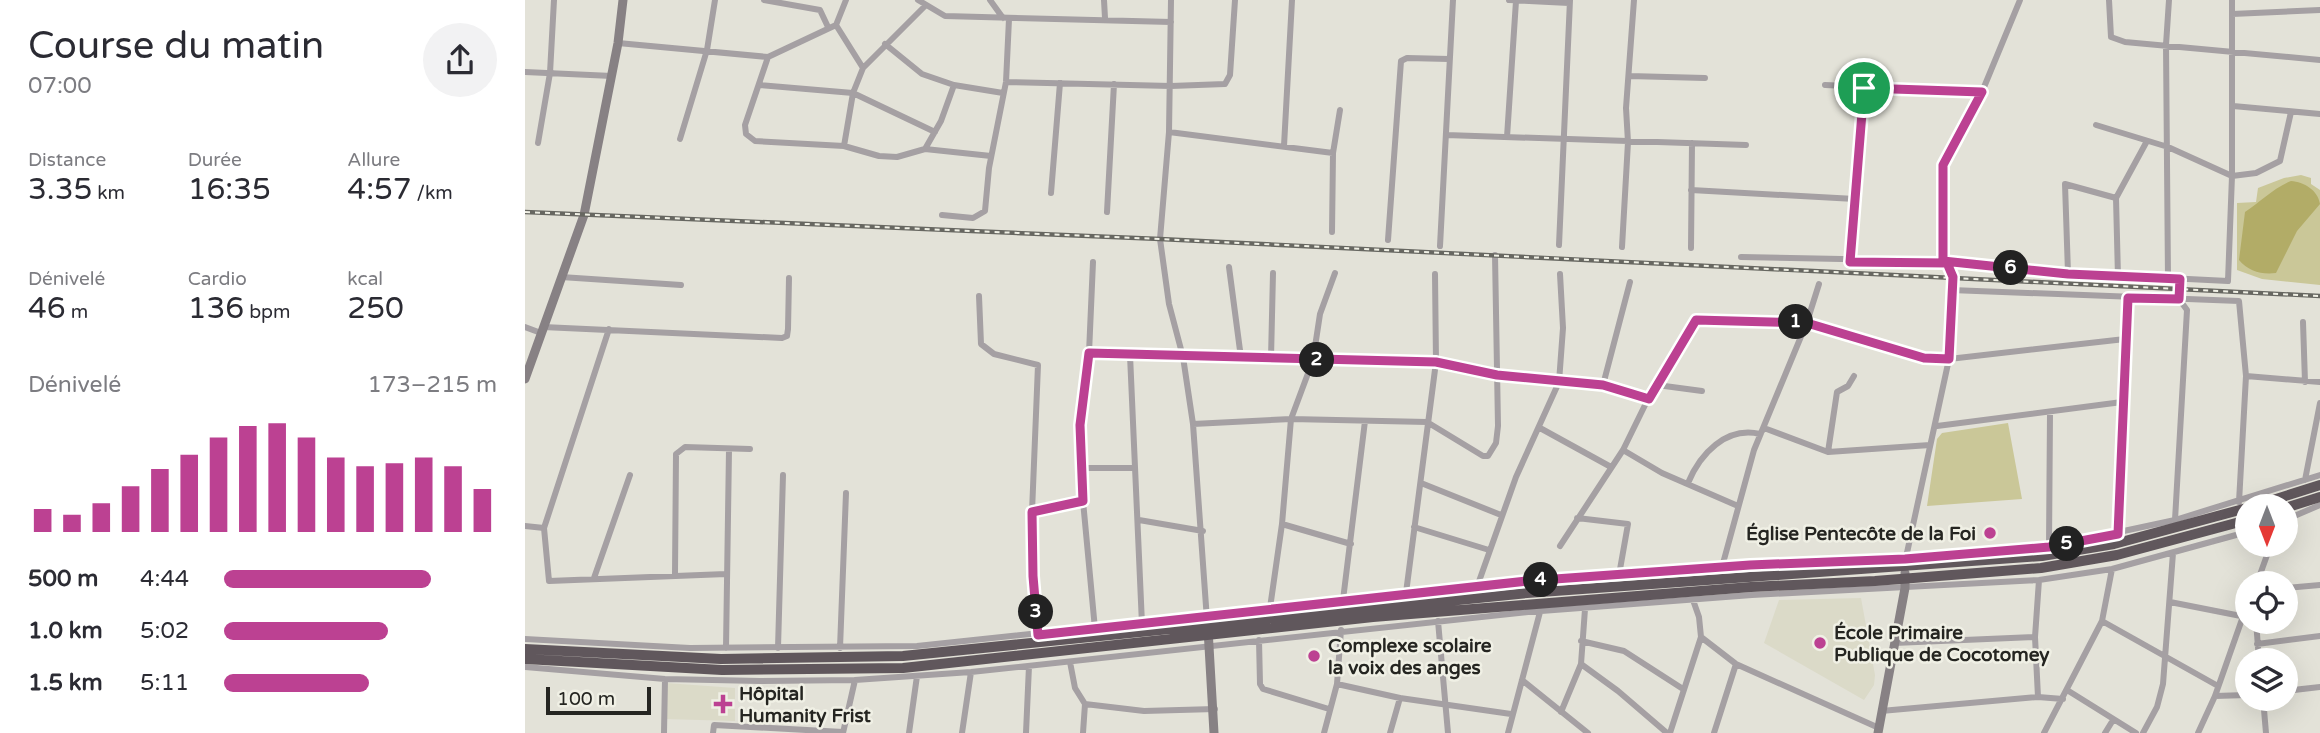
<!DOCTYPE html>
<html lang="fr">
<head>
<meta charset="utf-8">
<style>
  body { margin:0; font-family:"Varela Round",sans-serif; background:#f2f2f3; color:#2b2b33; height:100vh; display:flex; flex-direction:column; font-size:26px; white-space:nowrap }
  * { box-sizing:border-box; margin:0 }
  p { font-size:23px; color:#7c7c81 }
  .icon { flex:none; width:38px; height:38px; fill:none; stroke:currentColor; stroke-width:2; stroke-linecap:round; stroke-linejoin:round }
  .map { position:relative; flex:1; overflow:hidden }
  .drawer { display:flex; flex-direction:column; background:#fff; width:525px }
  .drawer>* { flex:none }
  .needle { width:46px; rotate:180deg }
  .fabs { position:absolute; left:1710px; top:494px; display:grid; gap:14px }
  .fabs a { display:grid; place-items:center; width:63px; height:63px; border-radius:50%; background:#fff; box-shadow:0 7px 28px #0002; font-size:35px }
  .scale { position:absolute; left:21px; bottom:18px; width:105px; box-sizing:border-box; padding-left:7px; border:4px solid #252521; border-top:0; font-size:19px; line-height:24px; white-space:nowrap; color:#252521; -webkit-text-stroke:5px #f0f0e5; paint-order:stroke }
  .pin { position:absolute; display:grid; place-items:center; width:60px; height:60px; color:#fff; margin:-30px; border:4px solid #fff; border-radius:50%; box-shadow:0 2px 7px #0007 }
  .km { position:absolute; width:35px; height:35px; margin:-18px; border-radius:50%; background:#222; color:#fff; font-size:19px; line-height:35px; text-align:center }
  .round { display:grid; place-items:center; flex:none; width:74px; height:74px; border-radius:37px; background:#f2f2f3 }
  .summary { display:flex; align-items:center; justify-content:space-between; height:119px; padding:0 28px }
  h1 { font-size:38px; font-weight:600; line-height:52px }
  .stats { display:grid; grid-template-columns:repeat(3,1fr); gap:10px; height:119px; padding:7px 28px }
  .stats div { display:grid; align-content:center }
  .stats b { font-size:30px; font-weight:600 }
  .stats small { font-size:19px; font-weight:400 }
  .stats p { font-size:19px }
  .chart { height:196px; padding:14px 28px }
  .chart p { display:flex; justify-content:space-between }
  .chart svg { width:100%; height:126px; margin-top:7px; stroke:#bc4192; stroke-width:6 }
  ul { padding:0 28px; list-style:none; font-size:23px }
  li { display:grid; grid-template-columns:112px 84px 1fr; align-items:center; height:52px }
  li i { height:18px; border-radius:9px; background:#bc4192 }
  main { display:flex; flex:1; min-height:0 }
  .map>svg:first-child { display:block }
</style>
</head>
<body>
<main>
<section class="drawer">
<div class="summary"><div><h1>Course du matin</h1><p>07:00</p></div><a class="round"><svg class="icon" aria-label="share" viewBox="0 0 24 24"><path d="M12 15V3M7 8l5-5 5 5M5 13v7h14v-7"/></svg></a></div>
<div class="stats">
<div><p>Distance</p><b>3.35<small> km</small></b></div>
<div><p>Durée</p><b>16:35</b></div>
<div><p>Allure</p><b>4:57<small> /km</small></b></div>
</div>
<div class="stats">
<div><p>Dénivelé</p><b>46<small> m</small></b></div>
<div><p>Cardio</p><b>136<small> bpm</small></b></div>
<div><p>kcal</p><b>250</b></div>
</div>
<div class="chart"><p><span>Dénivelé</span>173–215 m</p>
<svg viewBox="0 0 160 44" preserveAspectRatio="none"><path d="M5 44V36M15 44V38M25 44V34M35 44V28M45 44V22M55 44V17M65 44V11M75 44V7M85 44V6M95 44V11M105 44V18M115 44V21M125 44V20M135 44V18M145 44V21M155 44V29"/></svg>
</div>
<ul>
<li><b>500 m</b>4:44<i style="width:76%"></i></li>
<li><b>1.0 km</b>5:02<i style="width:60%"></i></li>
<li><b>1.5 km</b>5:11<i style="width:53%"></i></li>
</ul>
</section>
<div class="map">
<svg width="1795" height="733" viewBox="0 0 1795 733">
  <rect width="100%" height="100%" fill="#e3e2d8"/>
  <path fill="#dbdac8" d="M 1336,598 L 1350,675 L 1349,685 L 1339,700 L 1239,643 L 1254,600 Z
    M 141,683 L 210,688 L 210,721 L 139,719 Z"/>
  <path fill="#cac798" d="M 1776,175 L 1786,178 L 1786,184 L 1795,190 L 1795,285 L 1737,279 L 1712,270 L 1712,203 L 1731,202 L 1733,188 L 1759,178 Z
    M 1483,423 L 1497,499 L 1402,506 L 1412,439 L 1417,433 Z"/>
  <path fill="#b2ac67" d="M 1766,181 C 1779,182 1793,190 1795,204 L 1772,231 L 1751,273 C 1737,275 1723,271 1714,260 L 1720,212 C 1737,201 1747,189 1766,181 Z"/>
  <g fill="none" stroke-linecap="round" stroke-linejoin="round">
    <path stroke="#a5a0a3" stroke-width="6" d="M 239,0 L 295,10 L 303,27
      M 393,0 L 420,16 L 646,22
      M 465,0 L 478,18
      M 579,0 L 580,18
      M 646,0 L 644,132 L 635,239 L 644,304 L 658,357 L 668,424 L 682,620
      M 984,0 L 1044,3
      M 1584,0 L 1586,37 L 1600,42 L 1795,60
      M 400,6 L 338,68 L 328,93 L 410,132
      M 1707,14 L 1795,10
      M 311,25 L 321,0
      M 93,43 L 243,57 L 311,25 L 338,68
      M 360,44 L 397,74 L 429,85 L 478,93
      M 243,57 L 220,125 L 221,134 L 230,141 L 319,146 L 354,156 L 372,157 L 400,149 L 466,156
      M 0,72 L 87,76
      M 1104,76 L 1180,78
      M 481,82 L 646,86 L 700,84 L 705,75 L 710,0
      M 235,85 L 328,93 L 319,146
      M 1300,85 L 1457,92
      M 1708,106 L 1795,114
      M 1571,125 L 1643,147 L 1707,176 L 1731,173 L 1755,161 L 1766,112
      M 644,132 L 808,153
      M 921,135 L 1221,145
      M 982,137 L 991,1
      M 155,139 L 182,50 L 190,0
      M 13,143 L 25,73 L 29,0
      M 759,146 L 767,0
      M 400,149 L 416,121 L 429,85
      M 1166,190 L 1330,199
      M 526,193 L 535,83
      M 582,212 L 589,84
      M 417,215 L 448,218 L 460,211 L 464,168 L 481,82 L 484,19
      M 807,232 L 808,153 L 815,110
      M 863,240 L 876,61 L 882,58 L 924,59
      M 1034,245 L 1045,0
      M 915,246 L 928,0
      M 1097,247 L 1103,142 L 1101,108 L 1109,0
      M 1166,248 L 1167,143
      M 1216,257 L 1418,261 L 1543,273 L 1703,281 L 1707,176 L 1707,0
      M 1418,261 L 1419,159 L 1457,92 L 1495,0
      M 568,262 L 564,353 L 555,425 L 558,501 L 570,629
      M 1325,262 L 1339,87
      M 704,267 L 716,358
      M 1543,273 L 1540,184 L 1591,198
      M 36,277 L 156,285
      M 1593,277 L 1591,198 L 1622,141
      M 1643,279 L 1641,45 L 1644,0
      M 1426,290 L 1714,301 L 1721,376 L 1714,502
      M 454,296 L 456,344 L 469,354 L 513,365 L 507,512 L 507,576 L 513,635
      M 1778,322 L 1780,382
      M 0,327 L 16,333
      M 18,327 L 257,338 L 262,336 L 263,329 L 264,278
      M 84,329 L 19,528 L 24,581 L 201,574
      M 564,353 L 911,362 L 972,375 L 1078,385 L 1123,399
      M 605,355 L 617,624
      M 746,358 L 748,273
      M 1721,376 L 1795,382
      M 1078,385 L 1105,282
      M 1132,385 L 1177,391
      M 668,424 L 766,419 L 902,422 L 958,456 L 963,456 L 971,443 L 973,426 L 970,255
      M 1412,426 L 1597,402
      M 1015,428 L 1086,467
      M 1098,450 L 1137,473 L 1213,506
      M 1303,452 L 1312,392 L 1323,386 L 1329,376
      M 556,468 L 608,468
      M 1780,480 L 1795,403
      M 896,483 L 976,515
      M 1163,483 C 1175,454 1201,426 1235,434 L 1239,428 L 1303,452 L 1405,445
      M 507,512 L 558,501
      M 1052,518 L 1103,524 L 1094,575
      M 614,520 L 678,531
      M 1650,520 L 1662,310 L 1654,299 L 1655,279
      M 1760,520 L 1795,505
      M 757,524 L 826,544
      M 0,526 L 19,528
      M 889,527 L 964,550
      M 1593,534 L 1603,298
      M 1035,546 L 1098,450 L 1123,399 L 1171,320 L 1282,322 L 1399,358 L 1424,359 L 1600,339
      M 1524,547 L 1525,413
      M 1380,562 L 1424,359 L 1428,277 L 1422,263
      M 1197,567 L 1229,450 L 1282,322 L 1294,284
      M 150,574 L 151,454 L 160,447 L 225,449
      M 69,578 L 105,475
      M 1732,583 L 1746,544
      M 952,587 L 991,477 L 1034,382 L 1038,328 L 1035,274
      M 1760,588 L 1795,585
      M 881,593 L 911,362 L 910,274
      M 818,600 L 840,421
      M 1645,602 L 1716,616
      M 745,608 L 757,524 L 766,419 L 788,360 L 795,314 L 810,273
      M 913,621 L 923,733
      M 1577,621 L 1693,686
      M 1731,621 L 1734,660
      M 1176,637 L 1211,664 L 1354,728
      M 0,639 L 165,648 L 392,646 L 1002,581 L 1225,565 L 1380,559 L 1524,547 L 1650,520 L 1795,475
      M 734,640 L 735,684 L 738,689 L 804,709
      M 1056,641 L 1099,651 L 1158,689
      M 1369,643 L 1510,637
      M 1732,644 L 1795,636
      M 201,648 L 204,450
      M 253,648 L 258,475
      M 315,648 L 321,493
      M 545,662 L 550,688 L 560,704 L 558,733
      M 1056,664 L 1093,691 L 1142,733
      M 0,667 L 140,679 L 235,681 L 330,680 L 446,672 L 1003,612 L 1227,595 L 1514,580 L 1587,569 L 1722,532
      M 997,680 L 1063,733
      M 812,684 L 875,698 L 986,714
      M 1542,690 L 1611,733
      M 1760,691 L 1795,687
      M 1690,696 L 1722,695
      M 1513,697 L 1510,637 L 1514,580
      M 1738,698 L 1741,733
      M 560,704 L 619,711 L 690,709
      M 1356,711 L 1513,697 L 1538,699
      M 1036,712 L 1056,664 L 1060,609
      M 139,733 L 140,679
      M 188,733 L 189,725 L 318,732
      M 318,733 L 330,680
      M 384,733 L 392,676
      M 437,733 L 446,672
      M 501,733 L 504,666
      M 799,733 L 812,684 L 816,630
      M 865,733 L 875,698
      M 983,733 L 1015,612
      M 1145,733 L 1176,637 L 1174,617 L 1168,600
      M 1189,733 L 1211,664
      M 1519,733 L 1577,621 L 1587,569
      M 1580,733 L 1588,720
      M 1618,733 L 1632,707 L 1638,684 L 1648,553
      M 1673,733 L 1690,696 L 1722,605"/>
    <path stroke="#878184" stroke-width="9" d="M 0,379 L 59,215 L 93,43 L 98,0
      M 683,629 L 689,733
      M 1353,733 L 1380,588 L 1380,573"/>
    <path stroke="#60575c" stroke-width="10" d="M 1729,506 L 1795,485
      M 1760,508 L 1795,497
      M 0,649 L 196,659 L 378,656 L 1002,593 L 1517,556 L 1589,544 L 1722,508
      M 0,659 L 197,670 L 378,668 L 848,617 L 1226,587 L 1350,581 L 1516,568 L 1592,555 L 1722,520"/>
    <g stroke="#676761" stroke-width="4.5">
      <path id="rail" d="M 0,212 L 635,239 L 1795,296"/>
    </g>
    <use href="#rail" stroke="#f0f0e5" stroke-width="2" stroke-dasharray="5" stroke-linecap="butt"/>
  </g>
  <g fill="none" stroke-linecap="round" stroke-linejoin="round">
    <g stroke="#fff" stroke-width="14">
      <path id="route" d="M 1339,88 L 1325,262 L 1422,263 L 1428,277 L 1424,359 L 1399,358 L 1282,323 L 1171,320 L 1124,399 L 1078,385 L 972,375 L 911,362 L 564,353 L 555,425 L 558,501 L 507,512 L 508,576 L 513,635 L 1002,581 L 1225,565 L 1380,559 L 1524,547 L 1593,534 L 1603,298 L 1654,299 L 1655,279 L 1543,274 L 1418,261 L 1418,165 L 1457,92 L 1339,88"/>
    </g>
    <use href="#route" stroke="#bc4192" stroke-width="9"/>
  </g>
  <g fill="#bc4192" stroke="#f0f0e5" stroke-width="2.5">
    <circle cx="1465" cy="533" r="7"/>
    <circle cx="1295" cy="643" r="7"/>
    <circle cx="789" cy="656" r="7"/>
    <path d="M194.5 693.5h7v7h7v7h-7v7h-7v-7h-7v-7h7z"/>
  </g>
  <g text-anchor="middle" stroke-width="5" stroke-linejoin="round" paint-order="stroke">
    <g font-size="19" font-weight="bold" fill="#252521" stroke="#f0f0e5" text-anchor="start">
      <text x="1451" y="540" text-anchor="end">Église Pentecôte de la Foi</text>
      <text x="1309" y="639">École Primaire<tspan x="1309" dy="22">Publique de Cocotomey</tspan></text>
      <text x="803" y="652">Complexe scolaire<tspan x="803" dy="22">la voix des anges</tspan></text>
      <text x="214" y="700">Hôpital<tspan x="214" dy="22">Humanity Frist</tspan></text>
    </g>
  </g>
</svg>
<div class="fabs">
<a><svg class="needle" viewBox="-14 -14 28 28"><path d="M0-13l5 13h-10z" fill="#e53935"/><path d="M0 13l5-13h-10z" fill="#7c7c81"/></svg></a>
<a><svg class="icon" aria-label="locate" viewBox="0 0 24 24"><circle cx="12" cy="12" r="6"/><path d="M12 2v4M12 18v4M2 12h4M18 12h4"/></svg></a>
<a><svg class="icon" aria-label="layers" viewBox="0 0 24 24"><path d="M12 4l9 5-9 5-9-5zM3 14l9 5 9-5"/></svg></a>
</div>
<div class="scale">100 m</div>
<div class="pin" style="left:1339px;top:88px;background:#1e9e55"><svg class="icon" aria-label="arrive" viewBox="0 0 24 24"><path d="M6 21V4h12l-3 4 3 4H6"/></svg></div>
<b class="km" style="left:1271px;top:322px">1</b>
<b class="km" style="left:792px;top:360px">2</b>
<b class="km" style="left:511px;top:612px">3</b>
<b class="km" style="left:1016px;top:580px">4</b>
<b class="km" style="left:1542px;top:544px">5</b>
<b class="km" style="left:1486px;top:268px">6</b>
</div>
</main>
</body>
</html>
